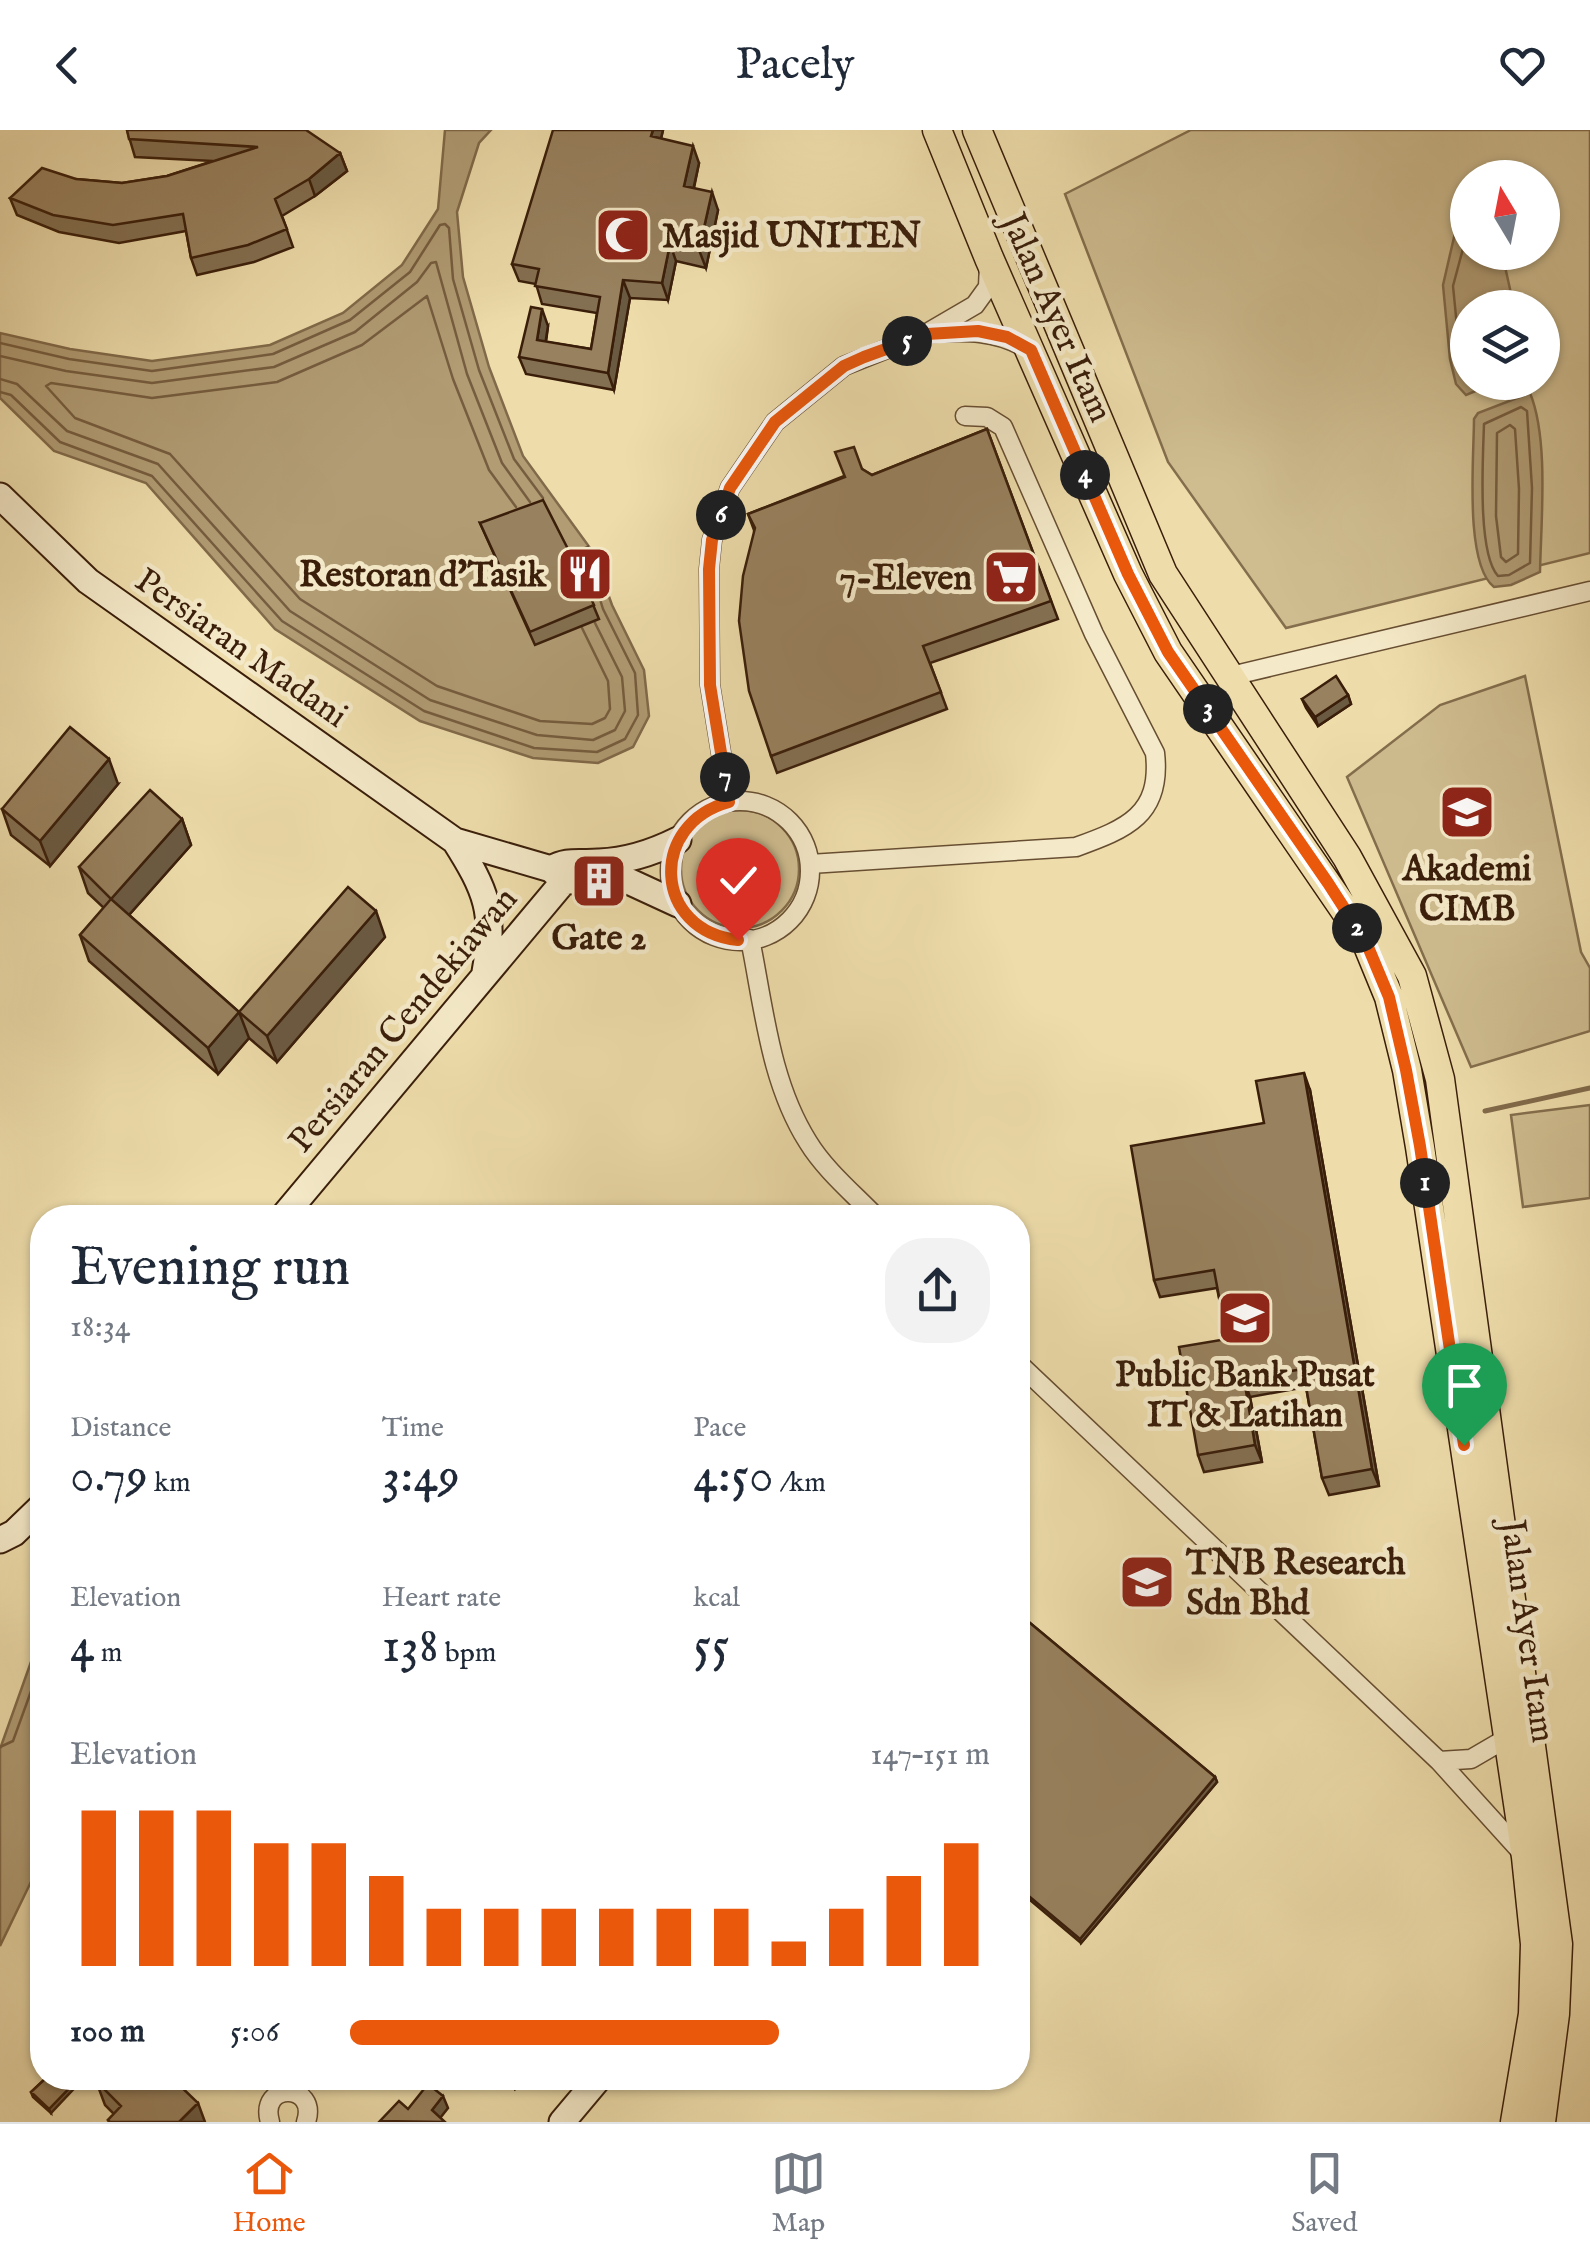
<!DOCTYPE html>
<html lang="en">
<head>
<meta charset="utf-8">
<style>
  body { margin:0; font-family:"IM FELL English",serif; background:#f2f2f3; color:#1f2937; height:100vh; display:flex; flex-direction:column; font-size:38px; white-space:nowrap }
  * { box-sizing:border-box; margin:0 }
  p { font-size:32px; color:#747a83 }
  .icon { flex:none; width:55px; height:55px; fill:none; stroke:currentColor; stroke-width:2; stroke-linecap:round; stroke-linejoin:round }
  .map { position:relative; flex:1; overflow:hidden }
  .details { position:absolute; left:30px; top:1075px; width:1000px; height:885px; display:flex; flex-direction:column; background:#fff; border-radius:40px; box-shadow:0 2px 8px #0004 }
  .details>* { flex:none }
  .needle { width:65px; rotate:350deg }
  .controls { position:absolute; left:1450px; top:30px; display:grid; gap:20px }
  .controls a { display:grid; place-items:center; width:110px; height:110px; border-radius:50%; background:#fff; box-shadow:0 2px 8px #0004; font-size:50px }
  .pin { position:absolute; display:grid; place-items:center; width:85px; height:85px; color:#fff; margin:-102px -42px; border-radius:50% 50% 50% 0; rotate:-45deg; box-shadow:0 0 10px #0007 }
  .pin .icon { rotate:45deg }
  .km { position:absolute; width:50px; height:50px; margin:-25px; border-radius:50%; background:#222; color:#fff; font-size:28px; line-height:50px; text-align:center }
  .round { display:grid; place-items:center; flex:none; width:105px; height:105px; border-radius:40px; background:#f2f2f3 }
  .head { display:flex; align-items:center; justify-content:space-between; height:170px; padding:0 40px }
  h1 { font-size:55px; font-weight:600; line-height:75px }
  .metrics { display:grid; grid-template-columns:repeat(3,1fr); gap:15px; height:170px; padding:10px 40px }
  .metrics div { display:grid; align-content:center }
  .metrics b { font-size:50px; font-weight:600 }
  .metrics small { font-size:28px; font-weight:400 }
  .metrics p { font-size:28px }
  .chart { height:280px; padding:20px 40px }
  .chart p { display:flex; justify-content:space-between }
  .chart svg { width:100%; height:180px; margin-top:10px; stroke:#ea580c; stroke-width:6 }
  ul { padding:0 40px; list-style:none; font-size:32px }
  li { display:grid; grid-template-columns:160px 120px 1fr; align-items:center; height:75px }
  li i { height:25px; border-radius:12px; background:#ea580c }
  header { display:flex; justify-content:space-between; align-items:center; height:130px; padding:0 40px; background:#fff; font-size:45px; font-weight:600 }
  .tabs { display:flex; justify-content:space-around; align-items:center; height:140px; border-top:2px solid #e0e1e3; background:#fff; font-size:28px; color:#747a83 }
  .tabs a { display:grid; justify-items:center; gap:5px }
  .tabs .on { color:#ea580c }
  .map>svg:first-child { display:block }
</style>
</head>
<body>
<header><svg class="icon" aria-label="back" viewBox="0 0 24 24"><path d="M15 5l-7 7 7 7"/></svg>Pacely<svg class="icon" aria-label="heart" viewBox="0 0 24 24"><path d="M12 20l-8-8c-3-5 5-10 8-4 3-6 11-1 8 4z"/></svg></header>
<div class="map">
<svg width="1590" height="1992" viewBox="0 0 1590 1992">
  <rect width="100%" height="100%" fill="#eeddab"/>
  <filter id="stains"><feTurbulence type="fractalNoise" baseFrequency=".002" numOctaves="4"/><feColorMatrix values="0 0 0 0 .2 0 0 0 0 .09 0 0 0 0 .02 0 0 0 .5 -.17"/></filter>
  <radialGradient id="worn" r=".72"><stop offset=".6" stop-color="#630" stop-opacity="0"/><stop offset="1" stop-color="#630" stop-opacity=".3"/></radialGradient>
  <path fill="#cfbd90" stroke="#846e4d" stroke-width="2.5" fill-rule="evenodd" d="M 1191,0 L 1590,0 L 1590,423 L 1286,498 L 1168,332 L 1065,64 ZM 1468,48 L 1542,48 L 1542,122 L 1468,122 ZM 1468,178 L 1542,178 L 1542,252 L 1468,252 Z
    M 1525,546 L 1581,822 L 1590,838 L 1590,901 L 1471,937 L 1347,647 L 1440,575 Z
    M681 739a59 59 0 1 1 118 0a59 59 0 1 1-118 0Z
    M 1590,975 L 1590,1068 L 1523,1077 L 1511,985 Z"/>
  <path fill="#b19c74" stroke="#816a4a" stroke-width="2.5" d="M 445,0 L 491,0 L 479,13 L 457,82 L 463,147 L 489,237 L 523,326 L 593,422 L 612,475 L 644,540 L 649,586 L 633,617 L 598,633 L 533,628 L 420,591 L 275,499 L 146,353 L 54,321 L 0,268 L 0,203 L 70,219 L 152,231 L 270,215 L 343,183 L 402,135 L 438,79 Z
    M 1467,60 L 1468,122 L 1502,123 L 1514,177 L 1468,178 L 1468,252 L 1495,253 L 1466,265 L 1456,254 L 1450,229 L 1443,155 L 1464,64 Z
    M 1530,263 C 1549,309 1541,391 1540,442 L 1511,455 L 1494,457 C 1464,434 1474,326 1474,289 L 1478,283 Z
    M 42,1501 L 42,1729 L 0,1816 L 0,1619 Z"/>
  <g fill="none" stroke-linecap="round" stroke-linejoin="round">
    <path stroke="#765d3f" stroke-width="2.5" d="M 1468,100 L 1453,156 L 1460,227 L 1468,251
      M 0,213 L 69,229 L 152,241 L 273,224 L 350,190 L 410,142 L 440,95 L 445,94 L 449,98 L 453,149 L 479,240 L 514,329 L 543,368
      M 0,226 L 66,241 L 152,253 L 274,237 L 355,202 L 417,152 L 431,133 L 436,132 L 467,244 L 502,333 L 530,372
      M 0,249 L 17,254 L 67,301 L 158,334 L 290,481 L 430,570 L 537,605 L 593,610 L 615,600 L 625,581 L 622,547 L 595,493
      M 0,262 L 11,265 L 60,312 L 152,346 L 282,491 L 424,581 L 534,618 L 597,622 L 625,609 L 638,585 L 635,543 L 603,479 L 594,450
      M 1521,277 L 1527,281 L 1532,358 L 1530,433 L 1509,445 L 1498,446 C 1477,423 1483,327 1484,294 Z
      M 1510,295 L 1515,299 L 1519,359 L 1518,424 L 1506,432 L 1501,427 L 1496,386 L 1497,303 Z
      M 516,377 L 489,340 L 453,249 L 427,166 L 362,215 L 277,252 L 152,268 L 51,253 L 46,256 L 75,288 L 170,324 L 300,469 L 437,556 L 540,591 L 592,594 L 605,588 L 610,579 L 608,551 L 582,498
      M 0,1617 L 13,1611 L 42,1531"/>
    <path stroke="#816a4a" stroke-width="5" d="M 1485,981 L 1590,958"/>
    <g stroke="#674e32" stroke-width="21">
      <path id="street" d="M 931,203 C 966,201 995,200 1026,218
        M 1227,547 L 1590,461
        M670 741a70 70 0 1 1 140 0a70 70 0 1 1-140 0Z
        M 729,672 L 710,555 L 709,439 L 712,410 L 730,358 L 775,292 L 844,236 L 927,203 L 975,175 L 988,157 L 989,134
        M 810,734 L 1076,717 C 1126,699 1162,685 1155,623 L 1094,504 L 1003,297 L 987,287 L 965,286
        M 750,809 C 764,878 770,952 808,1012 C 825,1040 854,1064 877,1088
        M 1018,1233 L 1439,1631 L 1525,1726
        M 1439,1631 L 1471,1629 L 1507,1608
        M 270,1992 C 258,1951 319,1953 306,1992"/>
    </g>
    <g stroke="#3a1e0a" stroke-width="29">
      <path id="secondary" d="M 0,366 L 88,451 L 455,711 L 551,739 L 564,751 L 626,750 L 678,774
        M 455,711 C 486,760 496,783 485,842
        M 551,739 C 568,729 580,734 599,732 C 628,731 652,723 678,710
        M 282,1088 L 564,751 L 564,736
        M 0,1410 L 14,1403 L 42,1376
        M 562,1992 L 599,1948"/>
    </g>
    <g stroke="#3a1e0a" stroke-width="31">
      <path id="primary" d="M 937,0 L 989,128 L 1128,444 L 1168,522 L 1366,811 L 1389,867 L 1407,940 L 1420,1017 L 1526,1727 L 1535,1814 L 1533,1884 L 1515,1992
        M 977,0 L 1163,444 L 1347,727 L 1412,846 L 1440,949 L 1558,1814 L 1555,1884 L 1541,1992"/>
    </g>
    <use href="#street" stroke="#f4e9c8" stroke-width="18"/>
    <use href="#secondary" stroke="#f4e9c8" stroke-width="25"/>
    <use href="#primary" stroke="#eeddab" stroke-width="28"/>
  </g>
  <path fill="#836f51" stroke="#3a1e0a" stroke-width="2.5" d="M 127,0 L 340,23 L 347,41 L 315,66 L 282,86 L 293,117 L 254,132 L 197,145 L 191,128 L 186,101 L 119,113 L 59,102 L 17,85 L 10,68 L 76,49 L 122,53 L 167,46 L 213,31 L 135,27 Z
    M 663,0 L 661,9 L 699,33 L 694,58 L 718,80 L 706,138 L 676,131 L 668,170 L 630,168 L 614,260 L 526,244 L 519,227 L 548,196 L 546,212 L 591,219 L 597,183 L 542,174 L 536,154 L 519,151 L 512,134 Z
    M 987,299 L 1058,489 L 930,533 L 947,579 L 777,643 L 771,626 L 754,400 L 748,384 L 862,339 L 872,345 Z
    M 480,393 L 595,432 L 600,445 L 584,453 L 599,489 L 535,515 Z
    M 1348,565 L 1351,574 L 1318,596 L 1306,578 L 1302,569 Z
    M 118,654 L 50,736 L 11,705 L 2,679 Z
    M 182,689 L 191,715 L 129,785 L 239,882 L 385,807 L 277,932 L 249,908 L 218,944 L 89,831 L 80,805 L 104,778 L 88,763 L 79,737 Z
    M 1310,960 L 1379,1356 L 1329,1365 L 1322,1348 L 1306,1257 L 1250,1267 L 1262,1332 L 1204,1342 L 1198,1325 L 1227,1209 L 1217,1158 L 1160,1167 L 1154,1150 L 1264,993 Z
    M 1018,1483 L 1215,1647 L 1217,1652 L 1081,1813 L 1018,1760 Z
    M 46,1948 L 51,1983 L 33,1967 L 31,1962 Z
    M 502,1948 L 526,1948 L 515,1959 Z
    M 96,1951 L 205,1992 L 109,1992 L 108,1990 L 114,1984 L 105,1975 Z"/>
  <path fill="#6a5a42" stroke="#3a1e0a" stroke-width="2.5" d="M 653,0 L 663,0 L 657,24 L 651,6 Z
    M 693,16 L 699,33 L 690,74 L 684,56 Z
    M 340,23 L 347,41 L 315,66 L 309,49 Z
    M 712,62 L 718,80 L 706,138 L 699,120 Z
    M 670,114 L 676,131 L 668,170 L 662,153 Z
    M 623,150 L 630,168 L 614,260 L 608,243 Z
    M 542,179 L 548,196 L 543,228 L 537,210 Z
    M 1348,565 L 1351,574 L 1318,596 L 1315,587 Z
    M 109,629 L 118,654 L 50,736 L 40,711 Z
    M 182,689 L 191,715 L 120,795 L 111,769 Z
    M 376,781 L 385,807 L 277,932 L 267,906 Z
    M 239,882 L 249,908 L 218,944 L 208,918 Z
    M 1304,943 L 1310,960 L 1379,1356 L 1372,1339 Z
    M 1244,1249 L 1250,1267 L 1262,1332 L 1255,1315 Z
    M 1215,1647 L 1217,1652 L 1081,1813 L 1080,1809 Z
    M 79,1948 L 84,1948 L 51,1983 L 49,1979 Z
    M 511,1948 L 526,1948 L 515,1959 Z
    M 443,1966 L 448,1978 L 437,1992 L 432,1980 Z
    M 198,1973 L 205,1992 L 179,1992 Z"/>
  <path fill="#98815e" stroke="#3a1e0a" stroke-width="2.5" d="M 127,0 L 306,0 L 340,23 L 309,49 L 275,69 L 287,99 L 248,115 L 191,128 L 183,84 L 113,95 L 53,85 L 10,68 L 42,38 L 76,49 L 122,53 L 167,46 L 258,17 L 129,9 Z
    M 553,0 L 653,0 L 651,6 L 693,16 L 684,56 L 712,62 L 699,120 L 670,114 L 662,153 L 623,150 L 608,243 L 519,227 L 531,177 L 542,179 L 537,210 L 591,219 L 600,167 L 535,156 L 539,139 L 512,134 Z
    M 987,299 L 1051,471 L 923,516 L 941,562 L 771,626 L 749,561 L 739,491 L 743,446 L 755,398 L 748,384 L 845,347 L 835,322 L 854,317 L 862,339 L 872,345 Z
    M 543,370 L 570,423 L 588,417 L 595,432 L 578,440 L 594,475 L 530,502 L 480,393 Z
    M 1336,546 L 1348,565 L 1315,587 L 1302,569 Z
    M 70,597 L 109,629 L 40,711 L 2,679 Z
    M 150,660 L 182,689 L 111,769 L 79,737 Z
    M 348,757 L 376,781 L 267,906 L 239,882 Z
    M 111,769 L 239,882 L 208,918 L 80,805 Z
    M 1304,943 L 1372,1339 L 1322,1348 L 1303,1239 L 1244,1249 L 1255,1315 L 1198,1325 L 1179,1217 L 1227,1209 L 1214,1140 L 1154,1150 L 1131,1016 L 1264,993 L 1256,951 Z
    M 1018,1483 L 1215,1647 L 1080,1809 L 1018,1757 Z
    M 46,1948 L 79,1948 L 49,1979 L 31,1962 Z
    M 100,1948 L 172,1948 L 198,1973 L 179,1992 L 110,1992 L 108,1990 L 121,1976 L 96,1951 Z
    M 428,1954 L 443,1966 L 432,1980 L 445,1992 L 380,1991 L 399,1971 L 408,1979 Z"/>
  <g fill="none" stroke-linecap="round" stroke-linejoin="round">
    <g stroke="#fff" stroke-width="20">
      <path id="route" d="M 738,810 C 653,801 648,694 729,672 L 710,555 L 709,439 L 712,410 L 730,358 L 775,292 L 844,236 L 864,227 L 927,204 L 978,201 L 1007,207 L 1031,220 L 1128,444 L 1168,522 L 1328,753 L 1366,812 L 1389,867 L 1406,940 L 1420,1016 L 1464,1315"/>
    </g>
    <use href="#route" stroke="#ea580c" stroke-width="12"/>
  </g>
  <defs>
    <g id="mosque-square" transform="scale(2.875)"><rect x="-9" y="-9" width="18" height="18" rx="4" fill="#8f2418" stroke="#f4e9c8"/><path d="M3.5-4.9A6 6 0 1 0 3.5 4.9A5 5 0 1 1 3.5-4.9Z" fill="#fff"/></g>
    <g id="restaurant-square" transform="scale(2.875)"><rect x="-9" y="-9" width="18" height="18" rx="4" fill="#8f2418" stroke="#f4e9c8"/><path d="M-5-6h1v4h1v-4h1v4h1v-4h1v5L-1.5 .5V6h-2V.5L-5-1ZM5-6V6H3V1.5H1.5Q1.5-4 5-6Z" fill="#fff"/></g>
    <g id="supermarket-square" transform="scale(2.875)"><rect x="-9" y="-9" width="18" height="18" rx="4" fill="#8f2418" stroke="#f4e9c8"/><path d="M-6-5.5h2.5l.6 2H6L4.5 2H-2.5L-4.4-4H-6ZM-1.5 3.2a1.3 1.3 0 1 0 .1 0ZM3 3.2a1.3 1.3 0 1 0 .1 0Z" fill="#fff"/></g>
    <g id="university-square" transform="scale(2.875)"><rect x="-9" y="-9" width="18" height="18" rx="4" fill="#8f2418" stroke="#f4e9c8"/><path d="M0-5L7-2L0 1L-7-2ZM-4 1L0 2.5L4 1V4Q0 6-4 4Z" fill="#fff"/></g>
    <g id="building-square" transform="scale(2.875)"><rect x="-9" y="-9" width="18" height="18" rx="4" fill="#8f2418" stroke="#f4e9c8"/><path d="M-4-6H4V6H1V3H-1V6H-4ZM-2.5-4.3h1.7v1.8h-1.7ZM.8-4.3h1.7v1.8H.8ZM-2.5-1h1.7V.8h-1.7ZM.8-1h1.7V.8H.8Z" fill="#fff"/></g>
  </defs>
  <g fill-rule="evenodd">
    <use href="#mosque-square" x="623" y="105"/>
    <use href="#restaurant-square" x="585" y="444"/>
    <use href="#supermarket-square" x="1011" y="447"/>
    <use href="#university-square" x="1467" y="682"/>
    <use href="#building-square" x="599" y="751"/>
    <use href="#university-square" x="1245" y="1188"/>
    <use href="#university-square" x="1147" y="1452"/>
  </g>
  <g text-anchor="middle" stroke-width="9" stroke-linejoin="round" paint-order="stroke">
    <g font-size="35" font-weight="bold" fill="#3a1e0a" stroke="#f4e9c8">
      <text x="662" y="117" text-anchor="start">Masjid UNITEN</text>
      <text x="546" y="456" text-anchor="end">Restoran d'Tasik</text>
      <text x="972" y="459" text-anchor="end">7-Eleven</text>
      <text x="1467" y="750">Akademi<tspan x="1467" dy="40">CIMB</tspan></text>
      <text x="599" y="819">Gate 2</text>
      <text x="1245" y="1256">Public Bank Pusat<tspan x="1245" dy="40">IT &amp; Latihan</tspan></text>
      <text x="1186" y="1444" text-anchor="start">TNB Research<tspan x="1186" dy="40">Sdn Bhd</tspan></text>
    </g>
    <g font-size="35" fill="#3a1e0a" stroke="#f4e9c8">
      <text transform="translate(1058 187) rotate(66)" y="12">Jalan Ayer Itam</text>
      <text transform="translate(242 517) rotate(35)" y="12">Persiaran Madani</text>
      <text transform="translate(402 889) rotate(-50)" y="12">Persiaran Cendekiawan</text>
      <text transform="translate(1529 1501) rotate(82)" y="12">Jalan Ayer Itam</text>
    </g>
  </g>
  <rect width="100%" height="100%" filter="url(#stains)"/>
  <rect width="100%" height="100%" fill="url(#worn)"/>
</svg>
<div class="controls">
<a><svg class="needle" viewBox="-14 -14 28 28"><path d="M0-13l5 13h-10z" fill="#e53935"/><path d="M0 13l5-13h-10z" fill="#747a83"/></svg></a>
<a><svg class="icon" aria-label="layers" viewBox="0 0 24 24"><path d="M12 4l9 5-9 5-9-5zM3 14l9 5 9-5"/></svg></a>
</div>
<div class="pin" style="left:1464px;top:1315px;background:#1e9e55"><svg class="icon" aria-label="arrive" viewBox="0 0 24 24"><path d="M6 21V4h12l-3 4 3 4H6"/></svg></div>
<div class="pin" style="left:738px;top:810px;background:#d93025"><svg class="icon" aria-label="check" viewBox="0 0 24 24"><path d="M5 12l5 5 9-10"/></svg></div>
<b class="km" style="left:1425px;top:1053px">1</b>
<b class="km" style="left:1357px;top:798px">2</b>
<b class="km" style="left:1208px;top:579px">3</b>
<b class="km" style="left:1085px;top:345px">4</b>
<b class="km" style="left:907px;top:211px">5</b>
<b class="km" style="left:721px;top:385px">6</b>
<b class="km" style="left:725px;top:647px">7</b>
<section class="details">
<div class="head"><div><h1>Evening run</h1><p>18:34</p></div><a class="round"><svg class="icon" aria-label="share" viewBox="0 0 24 24"><path d="M12 15V3M7 8l5-5 5 5M5 13v7h14v-7"/></svg></a></div>
<div class="metrics">
<div><p>Distance</p><b>0.79<small> km</small></b></div>
<div><p>Time</p><b>3:49</b></div>
<div><p>Pace</p><b>4:50<small> /km</small></b></div>
</div>
<div class="metrics">
<div><p>Elevation</p><b>4<small> m</small></b></div>
<div><p>Heart rate</p><b>138<small> bpm</small></b></div>
<div><p>kcal</p><b>55</b></div>
</div>
<div class="chart"><p><span>Elevation</span>147–151 m</p>
<svg viewBox="0 0 160 44" preserveAspectRatio="none"><path d="M5 44V6M15 44V6M25 44V6M35 44V14M45 44V14M55 44V22M65 44V30M75 44V30M85 44V30M95 44V30M105 44V30M115 44V30M125 44V38M135 44V30M145 44V22M155 44V14"/></svg>
</div>
<ul>
<li><b>100 m</b>5:06<i style="width:67%"></i></li>
</ul>
</section>
</div>
<nav class="tabs">
<a class="on"><svg class="icon" aria-label="home" viewBox="0 0 24 24"><path d="M3 11l9-7 9 7M6 9v11h12V9"/></svg>Home</a>
<a><svg class="icon" aria-label="map" viewBox="0 0 24 24"><path d="M3 6l6-2 6 2 6-2v14l-6 2-6-2-6 2zM9 4v14M15 6v14"/></svg>Map</a>
<a><svg class="icon" aria-label="saved" viewBox="0 0 24 24"><path d="M7 4h10v16l-5-4-5 4z"/></svg>Saved</a>
</nav>
</body>
</html>
